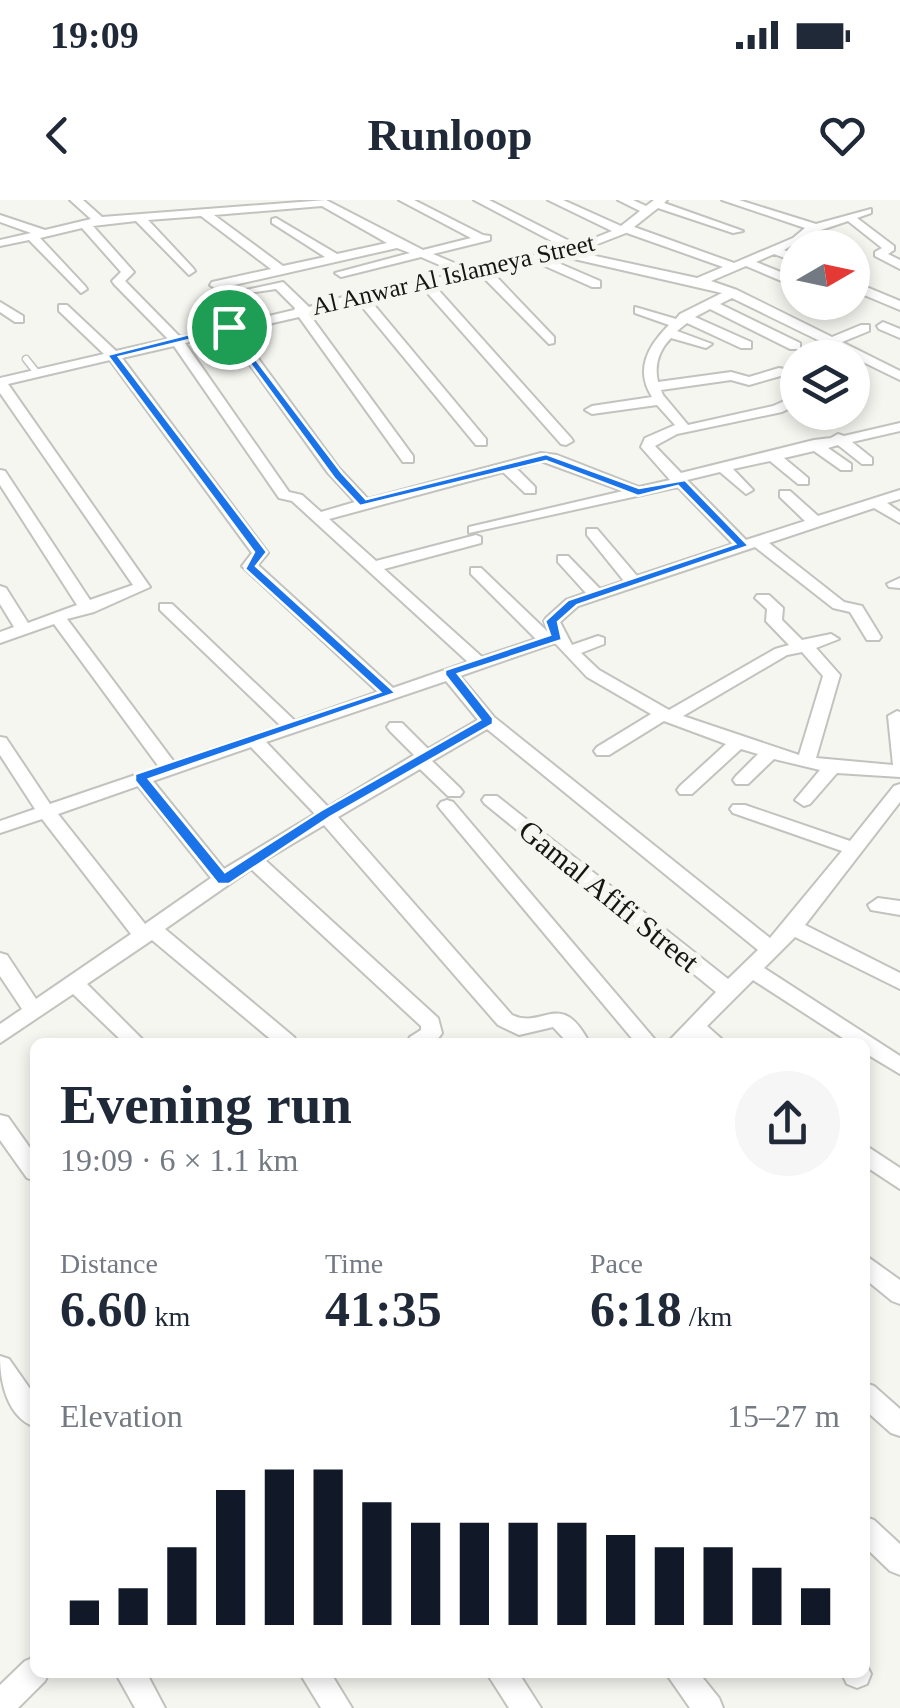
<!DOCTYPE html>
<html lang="en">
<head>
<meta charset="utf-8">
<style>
  body { margin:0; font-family:"Times New Roman",serif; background:#f6f6f7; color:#1f2937; height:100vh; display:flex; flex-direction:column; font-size:38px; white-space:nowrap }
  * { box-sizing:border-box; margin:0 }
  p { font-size:32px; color:#747a83 }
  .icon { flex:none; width:55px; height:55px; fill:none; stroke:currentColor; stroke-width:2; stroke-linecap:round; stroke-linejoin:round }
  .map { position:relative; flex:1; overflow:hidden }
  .sheet { position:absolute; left:30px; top:838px; width:840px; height:640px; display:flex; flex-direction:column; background:#fff; border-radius:15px; box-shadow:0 5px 15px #0003 }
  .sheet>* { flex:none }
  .needle { width:65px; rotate:81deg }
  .buttons { position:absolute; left:780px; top:30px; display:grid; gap:20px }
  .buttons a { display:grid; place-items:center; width:90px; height:90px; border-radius:50%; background:#fff; box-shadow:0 5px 15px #0003; font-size:50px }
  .pin { position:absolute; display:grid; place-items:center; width:85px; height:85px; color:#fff; margin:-42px; border:5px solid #fff; border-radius:50%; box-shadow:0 2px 10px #0007 }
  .round { display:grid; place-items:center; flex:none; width:105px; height:105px; border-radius:52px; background:#f6f6f7 }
  .summary { display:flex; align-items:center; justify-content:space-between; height:170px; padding:0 30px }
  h1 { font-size:55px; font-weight:600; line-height:75px }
  .stats { display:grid; grid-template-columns:repeat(3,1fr); gap:15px; height:170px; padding:10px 30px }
  .stats div { display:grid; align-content:center }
  .stats b { font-size:50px; font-weight:600 }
  .stats small { font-size:28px; font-weight:400 }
  .stats p { font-size:28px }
  .chart { height:280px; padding:20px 30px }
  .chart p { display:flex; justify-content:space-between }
  .chart svg { width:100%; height:180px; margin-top:10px; stroke:#111827; stroke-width:6 }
  .status { display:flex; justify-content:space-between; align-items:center; height:70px; padding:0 50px; background:#fff; direction:ltr }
  .status svg { height:28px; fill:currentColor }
  header { display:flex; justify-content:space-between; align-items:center; height:130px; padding:0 30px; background:#fff; font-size:45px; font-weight:600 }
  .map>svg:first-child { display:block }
</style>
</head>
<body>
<div class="status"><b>19:09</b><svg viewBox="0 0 49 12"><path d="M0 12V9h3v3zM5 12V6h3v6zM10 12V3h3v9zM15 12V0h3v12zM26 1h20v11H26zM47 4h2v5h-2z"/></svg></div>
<header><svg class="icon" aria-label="back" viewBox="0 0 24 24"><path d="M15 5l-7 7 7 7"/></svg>Runloop<svg class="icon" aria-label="heart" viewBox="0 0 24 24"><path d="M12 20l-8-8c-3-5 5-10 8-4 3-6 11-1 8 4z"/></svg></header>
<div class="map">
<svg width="900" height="1508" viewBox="0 0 900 1508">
  <rect width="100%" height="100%" fill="#f6f6f1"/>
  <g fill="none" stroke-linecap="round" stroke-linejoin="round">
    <g stroke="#c2c3be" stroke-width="9">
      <path id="lane" d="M 26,159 L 37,173"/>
    </g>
    <g stroke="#c2c3be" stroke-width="4">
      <path id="street" d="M 70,0 L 83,0 L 102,17 L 326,0 L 423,50 L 471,38 L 399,0 L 414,0 L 483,35 L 490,36 L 490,40 L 433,54 L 471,70 L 565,48 L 474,0 L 489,0 L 577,45 L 612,31 L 548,0 L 563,0 L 621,26 L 640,11 L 618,0 L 633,0 L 646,6 L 654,0 L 667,0 L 664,3 L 743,31 L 733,33 L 658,8 L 634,27 L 734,63 L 793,38 L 805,28 L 722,0 L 739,0 L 816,24 L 871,9 L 871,13 L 857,18 L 894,46 L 894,50 L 888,54 L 900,60 L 900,69 L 875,56 L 875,52 L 882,48 L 848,21 L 812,33 L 784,50 L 798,56 L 798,63 L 774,54 L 756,62 L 798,79 L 798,88 L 746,66 L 711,81 L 737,90 L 832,137 L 861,125 L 869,125 L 869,131 L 842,142 L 900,171 L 900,180 L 732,98 L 720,104 L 800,143 L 800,149 L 790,149 L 710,109 L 695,117 L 751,142 L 751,148 L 741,148 L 687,123 L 677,131 L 712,144 L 706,148 L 671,138 C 659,150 654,165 658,182 L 731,172 L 749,177 L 779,168 L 784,169 L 784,175 L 749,185 L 731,180 L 661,190 L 663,195 L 688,225 L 773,206 L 798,195 L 798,204 L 782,212 L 677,234 L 655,246 L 681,273 L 814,240 L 831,238 L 838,234 L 844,236 L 900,223 L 900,231 L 852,242 L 872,258 L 872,264 L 862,264 L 838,245 L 828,248 L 851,264 L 851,270 L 841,270 L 814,251 L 784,258 L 808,278 L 808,284 L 798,284 L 770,261 L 733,269 L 753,290 L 746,294 L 720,272 L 687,280 L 746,340 L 805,321 L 780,297 L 780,291 L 790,291 L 818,316 L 900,290 L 900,299 L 887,303 L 900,312 L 900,323 L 874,308 L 769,343 L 844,402 L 862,406 L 881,437 L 879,440 L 867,440 L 850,412 L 833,408 L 755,347 L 578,406 L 560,422 L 572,445 L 598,436 L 604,438 L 604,444 L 581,453 L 599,470 L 669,510 L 775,449 L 789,445 L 766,421 L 767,409 L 755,398 L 757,395 L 769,395 L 783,408 L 782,420 L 802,440 L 831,434 L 839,439 L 816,448 L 840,475 L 816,558 L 893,565 L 888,516 L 897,511 L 900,512 L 900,577 L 837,573 L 810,604 L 804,606 L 795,600 L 820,570 L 774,559 L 748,584 L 736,584 L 733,580 L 736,576 L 758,554 L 741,549 L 692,594 L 680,594 L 677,590 L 680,586 L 726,544 L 664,521 L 609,555 L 597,555 L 594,551 L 597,547 L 651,514 L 587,477 L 555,443 L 460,476 L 494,517 L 770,738 L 842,651 L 733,613 L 730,609 L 733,605 L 745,605 L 850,641 L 894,586 L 900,584 L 900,602 L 805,725 L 900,773 L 900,789 L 795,737 L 764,768 L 900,856 L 900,874 L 865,853 L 865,842 L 849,842 L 753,780 L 707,826 L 725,842 L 701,842 L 695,838 L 690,842 L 668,842 L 716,792 L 485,604 L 482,600 L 485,596 L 497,596 L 728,779 L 758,750 L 487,529 L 432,561 L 460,588 L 463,592 L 460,596 L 448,596 L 420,569 L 338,617 L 512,815 C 544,830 560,788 589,842 L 567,842 L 553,827 L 519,835 L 498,825 L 324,625 L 265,660 L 438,818 L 442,833 C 435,846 420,842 407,842 L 410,837 L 421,830 L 421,826 L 251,669 L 165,729 L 294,837 L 297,842 L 274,842 L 152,740 L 87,784 L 145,842 L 123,842 L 73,794 L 0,843 L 0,824 L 22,809 L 0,776 L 0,753 L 7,755 L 36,799 L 131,734 L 42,619 L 0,633 L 0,621 L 35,609 L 0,555 L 0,537 L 6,538 L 50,604 L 159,567 L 54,424 L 0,443 L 0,432 L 14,427 L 0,404 L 0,386 L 6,388 L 28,423 L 77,405 L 0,285 L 0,270 L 5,271 L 90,400 L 133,385 L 0,193 L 0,178 L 104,154 L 59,111 L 59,105 L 67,105 L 116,151 L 168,139 L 114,84 L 112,81 L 121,72 L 82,28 L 40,38 L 85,86 L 87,89 L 81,93 L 29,40 L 0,46 L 0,40 L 31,33 L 0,22 L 0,15 L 45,30 L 91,19 ZM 322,6 L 387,43 L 337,54 L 276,18 L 272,19 L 272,23 L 325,57 L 283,66 L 214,15 ZM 201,16 L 271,69 L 212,82 L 210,85 L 216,89 L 397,48 L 410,53 L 335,73 L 341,77 L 421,57 L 458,73 L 365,94 L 360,92 L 309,107 L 283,82 L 246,90 L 248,93 L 276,89 L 295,108 L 294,110 L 180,137 L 125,81 L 134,72 L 93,26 L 136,21 L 189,75 L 195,71 L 193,68 L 148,20 ZM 626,33 L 627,33 L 723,67 L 697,78 L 577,52 ZM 561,56 L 722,93 L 680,114 L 676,119 L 635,107 L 635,113 L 669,125 C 647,147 635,170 652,197 L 592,206 L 585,210 L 592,214 L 657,205 L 675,225 L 645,238 L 641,247 L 670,280 L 639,287 L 557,255 L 541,253 L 368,299 L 338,267 L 238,131 L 299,117 L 403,262 L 413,262 L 413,256 L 309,114 L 359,103 L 476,245 L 486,245 L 486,239 L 370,100 L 423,88 L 561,244 L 566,245 L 573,241 L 571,238 L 434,85 L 481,75 L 549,144 L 554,143 L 554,137 L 492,72 L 536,62 L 592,87 L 600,87 L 600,81 L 549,59 ZM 227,133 L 328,273 L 355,302 L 321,312 L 302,295 L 289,292 L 185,143 ZM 174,146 L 279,298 L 292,301 L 468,462 L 393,488 L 258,365 L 268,353 L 122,158 ZM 110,160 L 252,353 L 242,366 L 245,369 L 378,492 L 295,521 L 172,404 L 160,404 L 160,410 L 281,526 L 174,562 L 67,419 L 94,412 L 150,387 L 8,184 ZM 541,261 L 623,291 L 469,327 L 469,333 L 678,287 L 733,344 L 637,376 L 597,329 L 587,329 L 587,335 L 624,381 L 600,389 L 568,356 L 558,356 L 558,362 L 586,393 L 566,400 L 546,418 L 544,421 L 550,434 L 481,368 L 471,368 L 471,374 L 536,439 L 482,457 L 384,369 L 481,343 L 481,337 L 476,335 L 376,361 L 329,319 L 503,272 L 525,293 L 535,293 L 535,287 L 516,268 ZM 802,452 L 823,476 L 799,555 L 683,516 L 787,455 ZM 446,481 L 478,520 L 428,549 L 402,523 L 390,523 L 387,527 L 390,531 L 414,555 L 328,607 L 266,542 ZM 251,547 L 315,614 L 224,669 L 153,581 ZM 138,586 L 211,678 L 145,724 L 58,614 Z
        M 852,81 L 900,101 L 900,110 L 852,90 Z
        M 0,102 L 23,116 L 23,122 L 15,122 L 0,112 Z
        M 883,122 L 900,129 L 900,138 L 879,129 L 877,126 Z
        M 900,378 L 900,388 L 889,387 L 887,384 Z
        M 447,600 L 453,602 L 657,842 L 635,842 L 441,610 L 438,606 L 441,602 Z
        M 878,698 L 900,701 L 900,715 L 871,710 L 868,705 Z
        M 0,915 L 8,917 L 35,955 L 35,981 L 27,978 L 0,940 Z
        M 865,945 L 900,968 L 900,989 L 865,966 Z
        M 865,1055 L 900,1080 L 900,1104 L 892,1101 L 865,1079 Z
        M 0,1156 L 9,1159 L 35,1196 L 35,1227 C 7,1217 0,1182 0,1156 Z
        M 865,1183 L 874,1186 L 900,1209 L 900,1236 L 891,1233 L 865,1210 Z
        M 865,1317 L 874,1320 L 900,1344 L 900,1375 L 890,1371 L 865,1347 Z
        M 35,1457 L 35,1472 L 49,1472 L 45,1481 L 18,1508 L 0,1508 L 0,1485 L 25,1461 Z
        M 865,1462 L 871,1474 L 867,1484 L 857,1488 L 847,1484 L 841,1472 L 865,1472 Z
        M 115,1472 L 146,1472 L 165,1508 L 135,1508 Z
        M 299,1472 L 330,1472 L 352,1508 L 321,1508 Z
        M 486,1472 L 518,1472 L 541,1508 L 509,1508 Z
        M 665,1472 L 698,1472 L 719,1498 L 723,1508 L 690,1508 Z"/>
    </g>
    <use href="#lane" stroke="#fff" stroke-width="6"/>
    <use href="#street" fill="#fff" fill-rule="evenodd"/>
  </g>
  <path fill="#1a73e8" stroke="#fff" stroke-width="2.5" fill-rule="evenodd" d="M 229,124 L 342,273 L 366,299 L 546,254 L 639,288 L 685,280 L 749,346 L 577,405 L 558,422 L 562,440 L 458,474 L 493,518 L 493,524 L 330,617 L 229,684 L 218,684 L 135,581 L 135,574 L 380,492 L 245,369 L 254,352 L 107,155 ZM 226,131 L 334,278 L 360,306 L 546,261 L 638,296 L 678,286 L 735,344 L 568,400 L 545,421 L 550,435 L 445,470 L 445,475 L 480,520 L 320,611 L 225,672 L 149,579 L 396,493 L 256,366 L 267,352 L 119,157 Z"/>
  <g text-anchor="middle" stroke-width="10" stroke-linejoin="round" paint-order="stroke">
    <g font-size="25" fill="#151513" stroke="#f6f6f1">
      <text transform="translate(453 74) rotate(-13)" y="9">Al Anwar Al Islameya Street</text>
    </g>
    <g font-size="30" fill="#151513" stroke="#f6f6f1">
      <text transform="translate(609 696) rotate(39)" y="10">Gamal Afifi Street</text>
    </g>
  </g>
</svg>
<div class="buttons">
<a><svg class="needle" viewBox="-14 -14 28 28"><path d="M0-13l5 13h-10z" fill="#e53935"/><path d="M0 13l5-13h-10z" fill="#747a83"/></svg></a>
<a><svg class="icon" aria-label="layers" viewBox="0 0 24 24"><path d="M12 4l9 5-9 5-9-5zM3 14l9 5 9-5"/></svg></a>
</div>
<div class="pin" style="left:229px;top:127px;background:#1e9e55"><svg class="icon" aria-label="arrive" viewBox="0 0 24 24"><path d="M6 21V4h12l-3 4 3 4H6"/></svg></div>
<section class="sheet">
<div class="summary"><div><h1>Evening run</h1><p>19:09 · 6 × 1.1 km</p></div><a class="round"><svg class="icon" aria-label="share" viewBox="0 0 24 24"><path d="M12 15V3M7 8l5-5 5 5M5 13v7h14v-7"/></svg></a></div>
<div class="stats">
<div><p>Distance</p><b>6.60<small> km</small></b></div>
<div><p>Time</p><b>41:35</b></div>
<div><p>Pace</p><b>6:18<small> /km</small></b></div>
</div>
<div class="chart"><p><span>Elevation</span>15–27 m</p>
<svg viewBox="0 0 160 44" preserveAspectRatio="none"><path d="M5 44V38M15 44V35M25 44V25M35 44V11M45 44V6M55 44V6M65 44V14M75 44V19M85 44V19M95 44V19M105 44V19M115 44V22M125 44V25M135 44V25M145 44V30M155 44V35"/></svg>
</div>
</section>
</div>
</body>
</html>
